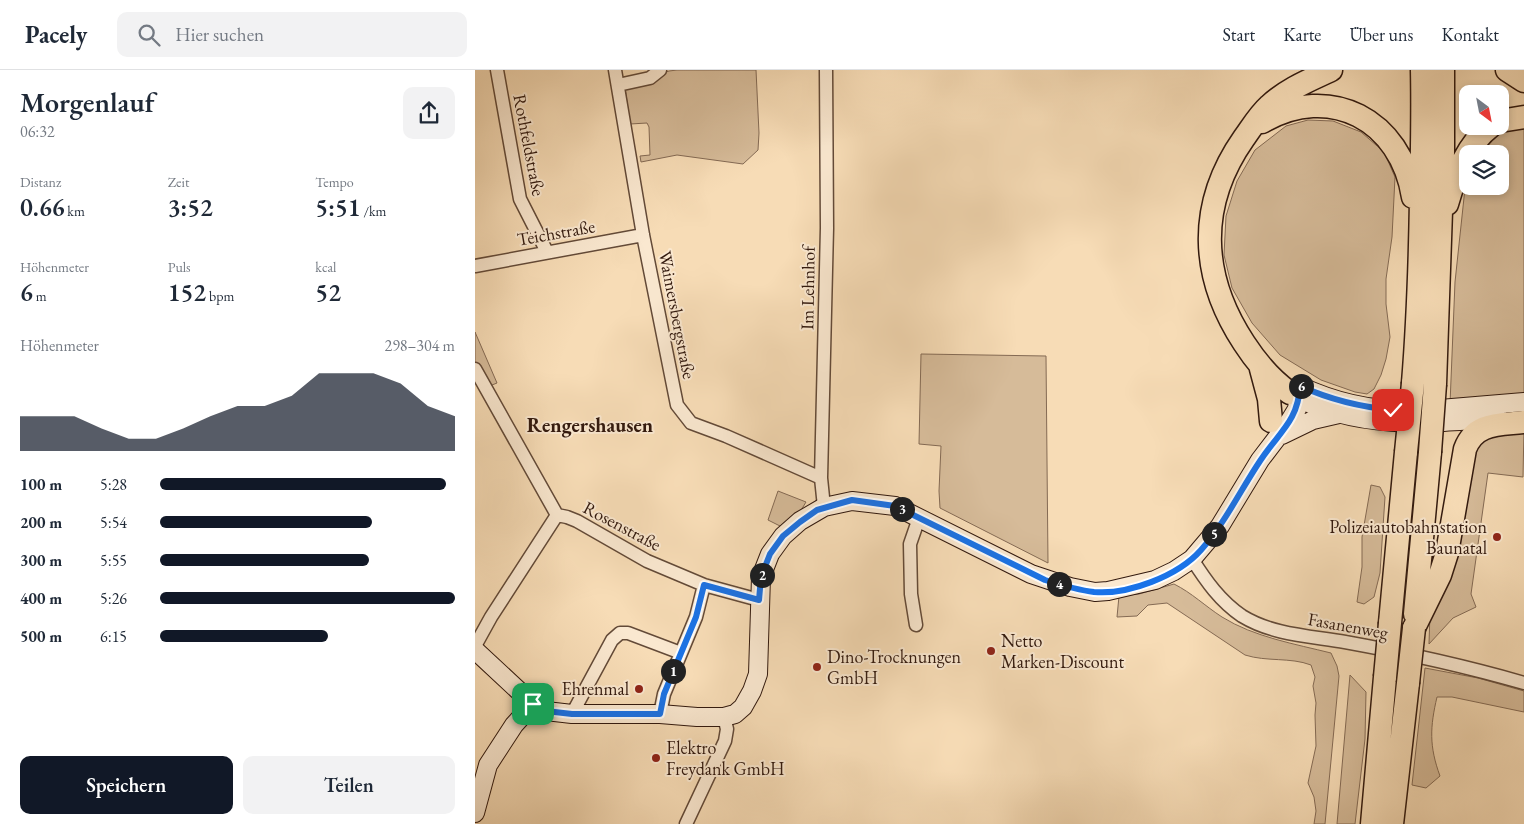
<!DOCTYPE html>
<html lang="de">
<head>
<meta charset="utf-8">
<style>
  body { margin:0; font-family:"EB Garamond",serif; background:#f2f2f3; color:#1f2937; height:100vh; display:flex; flex-direction:column; font-size:19px; white-space:nowrap }
  * { box-sizing:border-box; margin:0 }
  p { font-size:16px; color:#747a83 }
  .icon { flex:none; width:28px; height:28px; fill:none; stroke:currentColor; stroke-width:2; stroke-linecap:round; stroke-linejoin:round }
  .map { position:relative; flex:1; overflow:hidden }
  .drawer { display:flex; flex-direction:column; background:#fff; width:475px }
  .drawer>* { flex:none }
  .needle { width:32px; rotate:148deg }
  .controls { position:absolute; left:984px; top:15px; display:grid; gap:10px }
  .controls a { display:grid; place-items:center; width:50px; height:50px; border-radius:10px; background:#fff; box-shadow:0 2px 8px #0003; font-size:25px }
  .pin { position:absolute; display:grid; place-items:center; width:42px; height:42px; color:#fff; margin:-21px; border-radius:10px; box-shadow:0 2px 8px #0006 }
  .km { position:absolute; width:25px; height:25px; margin:-12px; border-radius:50%; background:#222; color:#fff; font-size:14px; line-height:25px; text-align:center }
  .round { display:grid; place-items:center; flex:none; width:52px; height:52px; border-radius:10px; background:#f2f2f3 }
  .headline { display:flex; align-items:center; justify-content:space-between; height:85px; padding:0 20px }
  h1 { font-size:28px; font-weight:600; line-height:38px }
  .stats { display:grid; grid-template-columns:repeat(3,1fr); gap:8px; height:85px; padding:5px 20px }
  .stats div { display:grid; align-content:center }
  .stats b { font-size:25px; font-weight:600 }
  .stats small { font-size:14px; font-weight:400 }
  .stats p { font-size:14px }
  .chart { height:140px; padding:10px 20px }
  .chart p { display:flex; justify-content:space-between }
  .chart svg { width:100%; height:90px; margin-top:5px; fill:#111827; opacity:.7 }
  .button { display:flex; gap:10px; margin-top:auto; padding:10px 20px }
  .button a { flex:1; height:58px; border-radius:10px; background:#111827; color:#fff; font-size:20px; font-weight:600; line-height:58px; text-align:center }
  .button a+a { background:#f2f2f3; color:#1f2937 }
  ul { padding:0 20px; list-style:none; font-size:16px }
  li { display:grid; grid-template-columns:80px 60px 1fr; align-items:center; height:38px }
  li i { height:12px; border-radius:6px; background:#111827 }
  header { display:flex; align-items:center; gap:30px; box-sizing:border-box; height:70px; padding:0 25px; background:#fff; border-bottom:1px solid #e0e1e3 }
  header strong { font-size:24px }
  nav { display:flex; gap:28px; margin-inline-start:auto; font-size:18px }
  .search { width:350px; height:45px; background:#f2f2f3; display:flex; align-items:center; gap:12px; box-sizing:border-box; padding:0 18px; border-radius:10px; color:#747a83; font-size:19px }
  main { display:flex; flex:1; min-height:0 }
  .map>svg:first-child { display:block }
</style>
</head>
<body>
<header>
<strong>Pacely</strong>
<div class="search"><svg class="icon" aria-label="search" viewBox="0 0 24 24"><circle cx="10" cy="10" r="6"/><path d="M15 15l6 6"/></svg>Hier suchen</div>
<nav><a>Start</a><a>Karte</a><a>Über uns</a><a>Kontakt</a></nav>
</header>
<main>
<section class="drawer">
<div class="headline"><div><h1>Morgenlauf</h1><p>06:32</p></div><a class="round"><svg class="icon" aria-label="share" viewBox="0 0 24 24"><path d="M12 15V3M7 8l5-5 5 5M5 13v7h14v-7"/></svg></a></div>
<div class="stats">
<div><p>Distanz</p><b>0.66<small> km</small></b></div>
<div><p>Zeit</p><b>3:52</b></div>
<div><p>Tempo</p><b>5:51<small> /km</small></b></div>
</div>
<div class="stats">
<div><p>Höhenmeter</p><b>6<small> m</small></b></div>
<div><p>Puls</p><b>152<small> bpm</small></b></div>
<div><p>kcal</p><b>52</b></div>
</div>
<div class="chart"><p><span>Höhenmeter</span>298–304 m</p>
<svg viewBox="0 0 160 44" preserveAspectRatio="none"><path d="M0 44V27L10 27L20 27L30 33L40 38L50 38L60 33L70 27L80 22L90 22L100 17L110 6L120 6L130 6L140 11L150 22L160 27V44z"/></svg>
</div>
<ul>
<li><b>100 m</b>5:28<i style="width:97%"></i></li>
<li><b>200 m</b>5:54<i style="width:72%"></i></li>
<li><b>300 m</b>5:55<i style="width:71%"></i></li>
<li><b>400 m</b>5:26<i style="width:100%"></i></li>
<li><b>500 m</b>6:15<i style="width:57%"></i></li>
</ul>
<div class="button"><a>Speichern</a><a>Teilen</a></div>
</section>
<div class="map">
<svg width="1049" height="754" viewBox="0 0 1049 754">
  <rect width="100%" height="100%" fill="#f7dcb6"/>
  <filter id="stains"><feTurbulence type="fractalNoise" baseFrequency=".004" numOctaves="4"/><feColorMatrix values="0 0 0 0 .2 0 0 0 0 .09 0 0 0 0 .02 0 0 0 .5 -.17"/></filter>
  <radialGradient id="worn" r=".72"><stop offset=".6" stop-color="#630" stop-opacity="0"/><stop offset="1" stop-color="#630" stop-opacity=".3"/></radialGradient>
  <path fill="#d6bb99" stroke="#846a54" d="M 202,0 L 281,0 L 284,63 L 283,80 L 268,94 L 202,85 L 166,92 L 165,86 L 175,85 L 174,57 L 172,53 L 155,54 L 150,17 L 194,1 Z
    M 833,50 L 858,51 L 886,62 L 909,82 L 920,107 L 917,167 L 911,209 L 911,234 L 915,267 L 911,289 L 906,305 L 899,319 L 892,324 L 880,322 L 846,310 L 805,285 L 777,253 L 757,218 L 749,185 L 751,146 L 762,111 L 780,80 L 811,56 Z
    M 1049,56 L 1049,327 L 975,334 L 980,212 L 991,109 L 992,105 L 992,116 L 1025,116 L 1025,84 L 1004,84 L 1006,79 L 1030,57 Z
    M 0,262 L 22,313 L 12,317 L 0,296 Z
    M 446,284 L 571,286 L 573,493 L 465,438 L 464,421 L 466,376 L 444,374 Z
    M 1049,357 L 1048,407 L 1013,403 L 996,524 L 1001,537 L 978,548 L 954,574 L 955,542 L 1002,367 Z
    M 896,415 L 905,417 L 910,427 L 905,503 L 899,527 L 889,534 L 882,532 L 887,497 L 887,467 Z
    M 303,421 L 331,432 L 325,442 L 307,457 L 293,450 Z
    M 699,514 C 717,523 730,536 747,547 C 779,567 820,574 856,583 L 862,596 L 864,606 L 850,754 L 839,754 L 841,741 L 839,727 L 833,713 L 841,676 L 840,645 L 841,633 L 838,616 L 840,607 L 836,595 C 815,587 792,592 770,585 L 692,533 L 673,535 L 662,546 L 642,547 L 644,526 L 664,524 Z
    M 950,598 L 1003,608 L 1049,621 L 1049,642 L 977,627 L 962,627 C 955,657 954,676 965,706 L 951,718 L 937,715 Z
    M 875,605 L 891,622 L 890,669 L 880,754 L 862,754 Z"/>
  <g fill="none" stroke-linecap="round" stroke-linejoin="round">
    <g stroke="#634a38" stroke-width="15">
      <path id="street" d="M 22,0 L 45,129 L 72,182
        M 140,0 L 168,165 L 202,335 L 216,353 L 251,366 L 346,408
        M 143,15 L 175,8 L 185,0
        M 0,196 L 168,165
        M 0,299 L 82,445
        M 349,437 L 346,408 L 352,158 L 351,0
        M 82,445 L 92,447 L 102,451 L 172,491 L 229,515 L 284,530
        M 717,489 C 731,511 745,531 767,546 C 798,565 835,566 870,572 C 931,583 990,596 1049,613
        M 441,555 L 436,524 L 435,474 L 444,448
        M 0,576 L 16,547 L 82,445
        M 97,644 L 137,570 L 145,563 L 153,563 L 206,583
        M 185,644 L 189,624 L 221,547 L 229,515
        M 211,754 L 250,671 L 252,659 L 249,647"/>
    </g>
    <g stroke="#32190e" stroke-width="20">
      <path id="secondary" d="M 825,316 C 859,332 893,340 931,340
        M 815,324 C 881,360 951,354 1024,348
        M 965,339 L 1049,332
        M 807,365 L 838,350 L 864,344
        M 0,580 L 58,634 L 71,641 L 97,644 L 185,644 L 222,647 L 249,647 L 260,644 L 268,637 L 277,621 L 283,604 L 286,507 L 295,484 L 308,466 L 325,451 L 349,437 L 377,431 L 420,436 L 556,504 L 595,517 L 620,522 L 633,521 L 680,510 L 699,501 L 717,489 L 745,456 L 785,390 L 814,352 L 822,339 L 825,316
        M 0,743 L 13,695 L 39,655 L 58,634"/>
    </g>
    <g stroke="#32190e" stroke-width="25">
      <path id="highway" d="M 1032,0 L 1049,11
        M 1025,51 L 1049,47
        M 787,52 C 855,12 926,50 938,127
        M 972,134 C 980,106 992,74 1016,56
        M 786,299 L 794,329 L 796,351
        M 938,313 C 943,252 945,191 946,130 C 947,86 948,43 947,0
        M 960,314 L 968,83 L 968,0
        M 815,323 C 795,309 782,293 769,273 C 725,206 722,135 769,68 C 777,57 784,45 794,36 C 812,19 835,10 856,0
        M 940,544 L 955,382
        M 915,553 L 931,382
        M 939,558 L 965,505 L 972,483 L 990,379 C 1000,352 1025,355 1049,352
        M 897,754 L 910,607
        M 917,754 L 933,613"/>
    </g>
    <use href="#street" stroke="#fae8d0" stroke-width="12"/>
    <use href="#secondary" stroke="#fae8d0" stroke-width="18"/>
    <use href="#highway" stroke="#f7dcb6" stroke-width="22"/>
    <g stroke="#32190e" stroke-width="25" stroke-linecap="butt">
      <path id="highway-bridge" d="M 931,382 L 938,313
        M 955,382 L 960,314
        M 910,607 L 915,553
        M 933,613 L 939,558"/>
    </g>
    <use href="#highway-bridge" stroke="#f7dcb6" stroke-width="22"/>
  </g>
  <g fill="none" stroke-linecap="round" stroke-linejoin="round">
    <g stroke="#fff" stroke-width="10">
      <path id="route" d="M 58,634 L 71,641 L 97,644 L 185,644 L 189,624 L 221,547 L 229,515 L 284,530 L 286,507 L 295,484 L 308,466 L 325,452 L 342,440 L 377,430 L 420,436 L 570,510 C 586,515 602,520 619,522 C 653,525 703,506 726,480 C 750,453 765,421 785,391 C 803,363 823,352 825,316 C 856,330 885,337 918,340"/>
    </g>
    <use href="#route" stroke="#1a73e8" stroke-width="6"/>
  </g>
  <g fill="#8f2418" stroke="#fae8d0" stroke-width="2">
    <circle cx="1022" cy="467" r="5"/>
    <circle cx="516" cy="581" r="5"/>
    <circle cx="342" cy="597" r="5"/>
    <circle cx="164" cy="619" r="5"/>
    <circle cx="181" cy="688" r="5"/>
  </g>
  <g text-anchor="middle" stroke-width="4" stroke-linejoin="round" paint-order="stroke">
    <g font-size="18" fill="#32190e" stroke="#fae8d0">
      <text transform="translate(54 75) rotate(79)" y="6">Rothfeldstraße</text>
      <text transform="translate(81 163) rotate(-10)" y="6">Teichstraße</text>
      <text transform="translate(333 218) rotate(-89)" y="6">Im Lehnhof</text>
      <text transform="translate(202 245) rotate(79)" y="6">Waimersbergstraße</text>
      <text transform="translate(147 456) rotate(28)" y="6">Rosenstraße</text>
      <text transform="translate(873 556) rotate(10)" y="6">Fasanenweg</text>
    </g>
    <g font-size="18" fill="#32190e" stroke="#fae8d0" text-anchor="start">
      <text x="1012" y="463" text-anchor="end">Polizeiautobahnstation<tspan x="1012" dy="21">Baunatal</tspan></text>
      <text x="526" y="577">Netto<tspan x="526" dy="21">Marken-Discount</tspan></text>
      <text x="352" y="593">Dino-Trocknungen<tspan x="352" dy="21">GmbH</tspan></text>
      <text x="154" y="625" text-anchor="end">Ehrenmal</text>
      <text x="191" y="684">Elektro<tspan x="191" dy="21">Freydank GmbH</tspan></text>
    </g>
    <g font-size="20" font-weight="bold" fill="#32190e" stroke="#fae8d0">
      <text x="115" y="362">Rengershausen</text>
    </g>
  </g>
  <rect width="100%" height="100%" filter="url(#stains)"/>
  <rect width="100%" height="100%" fill="url(#worn)"/>
</svg>
<div class="controls">
<a><svg class="needle" viewBox="-14 -14 28 28"><path d="M0-13l5 13h-10z" fill="#e53935"/><path d="M0 13l5-13h-10z" fill="#747a83"/></svg></a>
<a><svg class="icon" aria-label="layers" viewBox="0 0 24 24"><path d="M12 4l9 5-9 5-9-5zM3 14l9 5 9-5"/></svg></a>
</div>
<div class="pin" style="left:58px;top:634px;background:#1e9e55"><svg class="icon" aria-label="arrive" viewBox="0 0 24 24"><path d="M6 21V4h12l-3 4 3 4H6"/></svg></div>
<div class="pin" style="left:918px;top:340px;background:#d93025"><svg class="icon" aria-label="check" viewBox="0 0 24 24"><path d="M5 12l5 5 9-10"/></svg></div>
<b class="km" style="left:198px;top:601px">1</b>
<b class="km" style="left:287px;top:505px">2</b>
<b class="km" style="left:427px;top:439px">3</b>
<b class="km" style="left:584px;top:514px">4</b>
<b class="km" style="left:739px;top:464px">5</b>
<b class="km" style="left:826px;top:316px">6</b>
</div>
</main>
</body>
</html>
